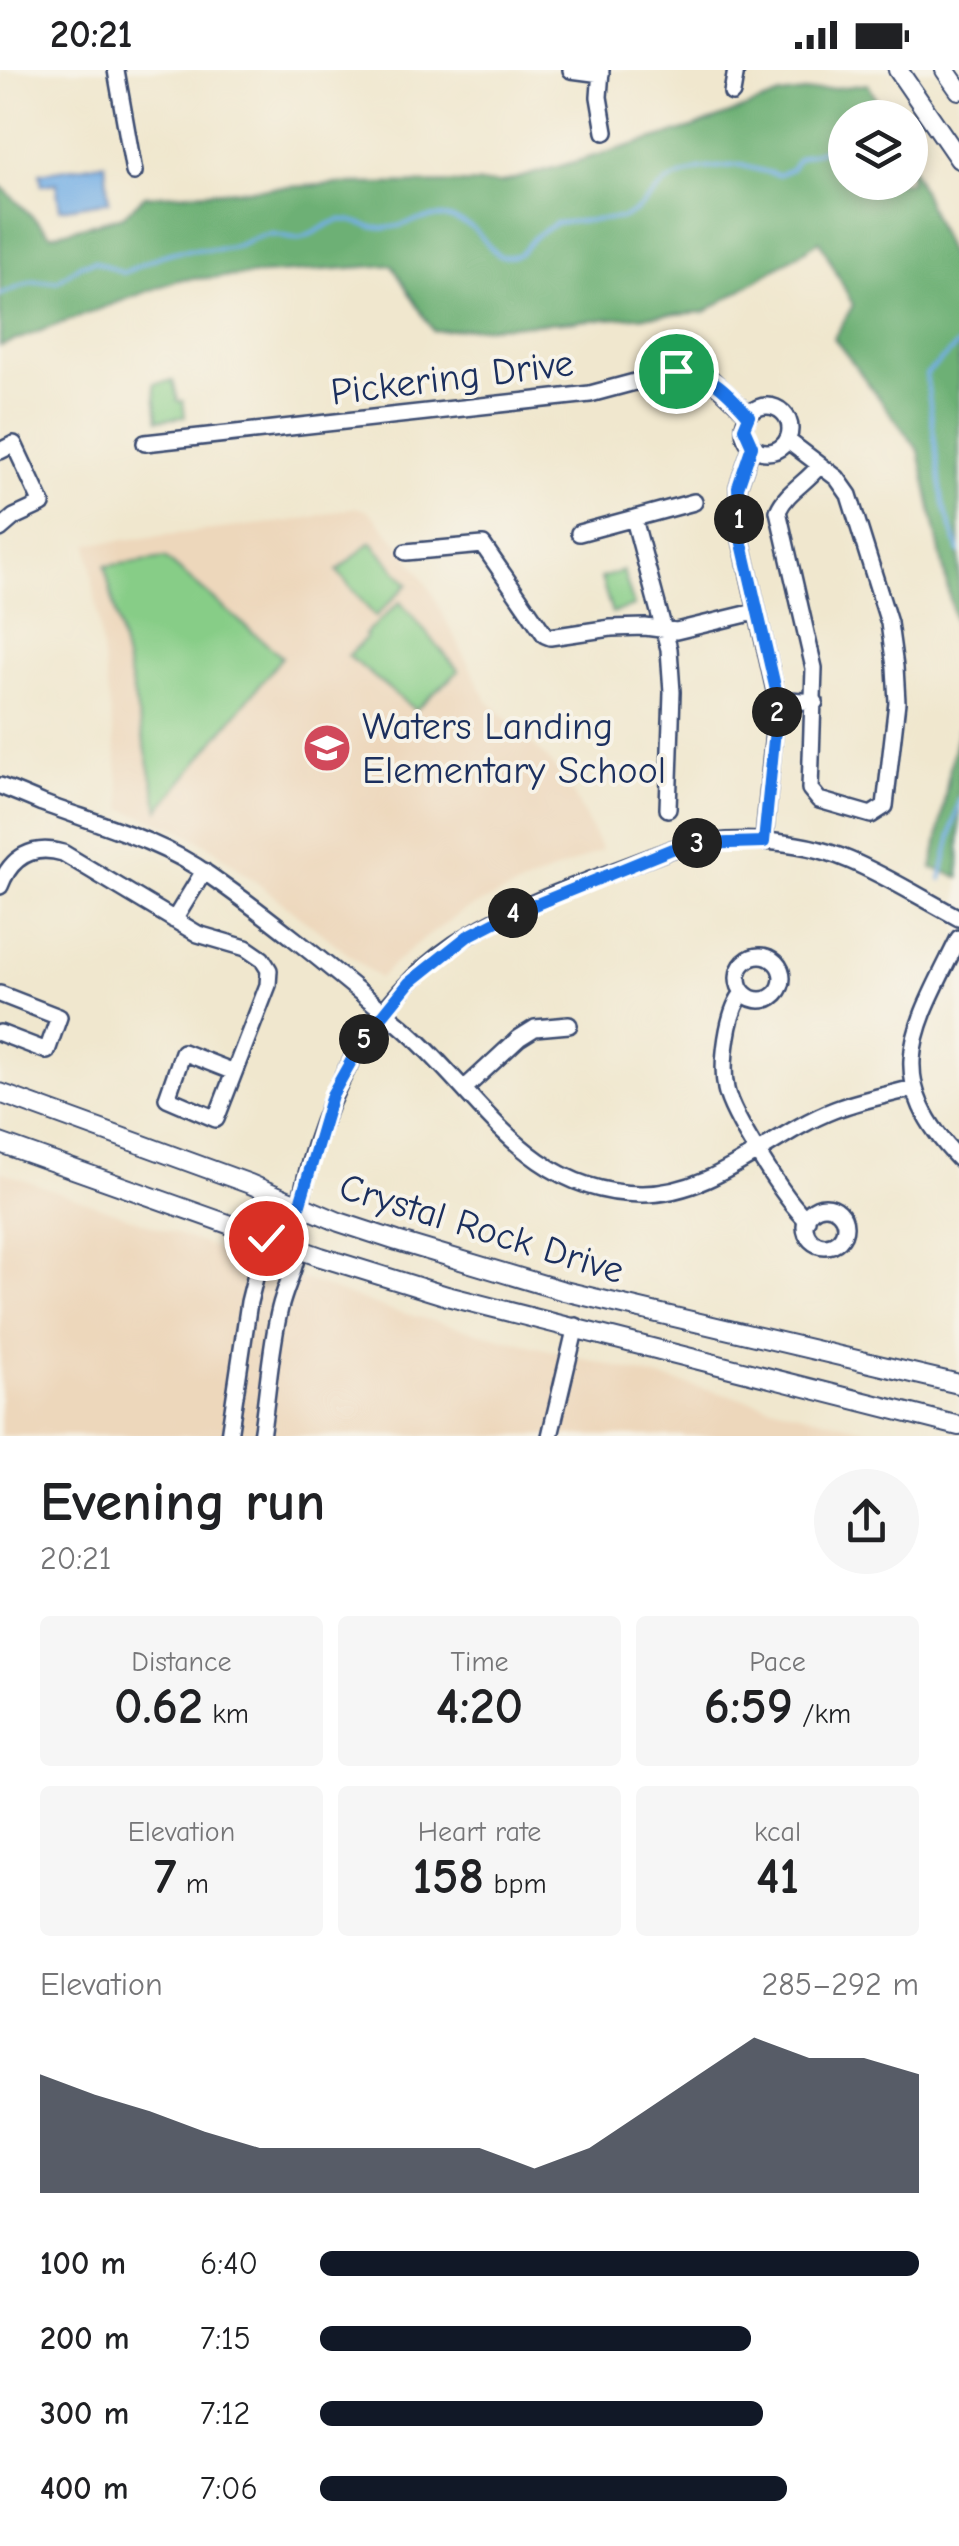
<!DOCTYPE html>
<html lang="en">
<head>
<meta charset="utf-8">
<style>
  body { margin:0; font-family:"Comic Neue",sans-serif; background:#f6f6f6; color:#202124; height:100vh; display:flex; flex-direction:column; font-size:38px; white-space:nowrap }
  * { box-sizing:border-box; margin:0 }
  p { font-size:32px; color:#757577 }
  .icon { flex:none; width:55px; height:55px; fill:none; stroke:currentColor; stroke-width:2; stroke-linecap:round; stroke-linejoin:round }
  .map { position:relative; height:1366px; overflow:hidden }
  .sheet { display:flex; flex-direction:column; background:#fff; flex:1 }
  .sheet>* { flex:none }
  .controls { position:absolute; left:828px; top:30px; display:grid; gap:20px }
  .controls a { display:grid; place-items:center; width:100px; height:100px; border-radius:50%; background:#fff; box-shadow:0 5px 15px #0003; font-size:50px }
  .pin { position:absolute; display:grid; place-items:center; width:85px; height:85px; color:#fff; margin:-42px; border:5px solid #fff; border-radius:50%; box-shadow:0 2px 10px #0007 }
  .km { position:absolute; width:50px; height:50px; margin:-25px; border-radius:50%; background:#222; color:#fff; font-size:28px; line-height:50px; text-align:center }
  .round { display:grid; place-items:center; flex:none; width:105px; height:105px; border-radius:52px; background:#f6f6f6 }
  .summary { display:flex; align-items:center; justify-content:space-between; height:170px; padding:0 40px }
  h1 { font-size:55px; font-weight:800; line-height:75px }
  .metrics { display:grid; grid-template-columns:repeat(3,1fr); gap:15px; height:170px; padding:10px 40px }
  .metrics div { display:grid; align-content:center; border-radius:10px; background:#f6f6f6; text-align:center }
  .metrics b { font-size:50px; font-weight:800 }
  .metrics small { font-size:28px; font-weight:400 }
  .metrics p { font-size:28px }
  .chart { height:280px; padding:20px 40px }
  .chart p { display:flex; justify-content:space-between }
  .chart svg { width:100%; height:180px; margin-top:10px; fill:#111827; opacity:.7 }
  ul { padding:0 40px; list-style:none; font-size:32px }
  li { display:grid; grid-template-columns:160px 120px 1fr; align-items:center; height:75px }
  li i { height:25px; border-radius:12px; background:#111827 }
  .status { display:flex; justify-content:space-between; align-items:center; height:70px; padding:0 50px; background:#fff; direction:ltr }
  .status svg { height:28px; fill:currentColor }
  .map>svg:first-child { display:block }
</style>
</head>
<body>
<div class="status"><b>20:21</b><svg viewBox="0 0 49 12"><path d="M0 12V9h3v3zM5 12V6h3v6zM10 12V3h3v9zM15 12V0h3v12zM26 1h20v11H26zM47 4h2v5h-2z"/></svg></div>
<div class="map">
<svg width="959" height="1366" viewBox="0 0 959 1366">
  <rect width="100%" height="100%" fill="#f7f3e8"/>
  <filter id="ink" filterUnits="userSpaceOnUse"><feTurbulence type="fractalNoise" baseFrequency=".01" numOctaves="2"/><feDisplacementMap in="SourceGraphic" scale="20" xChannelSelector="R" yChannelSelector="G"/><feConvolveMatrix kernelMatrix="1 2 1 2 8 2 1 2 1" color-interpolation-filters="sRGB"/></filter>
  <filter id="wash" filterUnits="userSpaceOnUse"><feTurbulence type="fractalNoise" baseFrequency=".0048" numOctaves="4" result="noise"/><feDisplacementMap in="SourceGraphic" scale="40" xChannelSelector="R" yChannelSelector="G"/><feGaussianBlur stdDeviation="2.25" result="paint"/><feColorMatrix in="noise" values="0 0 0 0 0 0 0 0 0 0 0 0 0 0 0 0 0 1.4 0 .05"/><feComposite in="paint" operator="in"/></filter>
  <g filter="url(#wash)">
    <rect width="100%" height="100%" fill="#f0e7ce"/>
    <path fill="#edd7bb" d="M 356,437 L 369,441 L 404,480 L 431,521 L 487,630 L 547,688 L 567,712 L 602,780 L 465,840 L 414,876 L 379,908 L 211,777 L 182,761 L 123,739 L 88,474 L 299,450 Z
      M 0,1101 L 386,1239 L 891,1366 L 0,1366 Z"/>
    <path fill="#87cd87" stroke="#517e72" stroke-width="2.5" d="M 173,311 L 178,331 L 183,331 L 185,347 L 158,350 L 154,313 Z
      M 371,472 L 408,514 L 375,547 L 337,501 Z
      M 165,488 L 282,587 L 159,740 L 105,496 Z
      M 623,501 L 634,536 L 612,543 L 601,508 Z
      M 400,532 L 459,601 L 415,640 L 348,586 L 366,568 L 364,565 Z"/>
    <path fill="#6db074" stroke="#447069" stroke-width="2.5" d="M 868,14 L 886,47 L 845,48 L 845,112 L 910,112 L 910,92 L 959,207 L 959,573 L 919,381 L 834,268 L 853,235 L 820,171 L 705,242 L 433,261 L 392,195 L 178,210 L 0,276 L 0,115 L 51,165 L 123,146 L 145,126 L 337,114 L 501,113 L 692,58 L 780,25 Z
      M 959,658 L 959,807 L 932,798 C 943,751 946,704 959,658 Z"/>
    <path fill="#74afe5" stroke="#486fa2" stroke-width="2.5" d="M 105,93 L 109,131 L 60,139 L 56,113 L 42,115 L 40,103 Z"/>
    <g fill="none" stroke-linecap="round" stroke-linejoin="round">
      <path stroke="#74afe5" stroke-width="4" d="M 0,225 L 31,212 L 58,211 L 80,195 L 95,191 L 123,203 C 145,194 163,182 187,180 C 203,179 217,181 233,177 C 245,174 257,165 269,164 C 279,163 289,169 299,168 C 315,166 326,152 341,150 C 357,149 369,160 386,158 C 409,156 427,142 453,149 C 480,157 481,170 499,186 C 528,190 523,173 541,162 C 547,159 552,157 555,153 L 623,148 L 637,140 L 667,112 L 699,99 L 740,95 L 778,105 L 791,99 L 799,88 L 828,78 L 845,54
        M 959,274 L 926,304 L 943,433 L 959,482
        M 941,809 L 959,730"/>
    </g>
  </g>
  <g filter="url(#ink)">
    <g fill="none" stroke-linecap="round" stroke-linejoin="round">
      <g stroke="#3b4b6f" stroke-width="20">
        <path id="minor" d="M 116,0 L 134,102
          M 571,0 L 601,4
          M 601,0 L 599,27 L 605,62
          M 732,23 L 736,0
          M744 359a23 23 0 1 1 46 0a23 23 0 1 1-46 0Z
          M 787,370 L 837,408 L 849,425 L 889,553 L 895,597 L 897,632 L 885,736 L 871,745 L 819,730 L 810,719 L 814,598 L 778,441 C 787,421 806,413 819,396
          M 145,373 L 590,324 L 676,301 L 697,303 L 710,308 L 749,345
          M 752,376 L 738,417 L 740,465 L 777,629 L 764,771
          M 0,381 L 14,374 L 42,434 L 14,447 L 0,459
          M 634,449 L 669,579 L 672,622 L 668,739
          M 579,463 L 694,432
          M 406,482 L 483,475 L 545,565 L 550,567 L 611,558 L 645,557 L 676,561 L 755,542
          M 777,629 L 815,632
          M 0,716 C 14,721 28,727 42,733 C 98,754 160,770 209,805 C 275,851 338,904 400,955 C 479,1021 524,1123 641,1124 C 715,1125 769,1065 834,1040 C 859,1030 888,1025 914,1018
          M 0,816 C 11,787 33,774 63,783 L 198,864 L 246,878 L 262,889 L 269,900 L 268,915 L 216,1049 L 167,1028 L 183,982 L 234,1002
          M 174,850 L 204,801
          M 959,868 C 916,956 879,1006 959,1089
          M738 908a22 22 0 1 1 44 0a22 22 0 1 1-44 0Z
          M 743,923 C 727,941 721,995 726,1019 C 731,1045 786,1132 807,1150
          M 0,924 L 59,947 L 47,981 L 0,963
          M 464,1019 L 519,968 L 535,958 L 569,955
          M805 1156a20 20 0 1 1 40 0a20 20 0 1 1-40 0Z
          M 229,1366 L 249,1232 L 265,1168 L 299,1137
          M 261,1366 C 268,1324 270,1279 280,1238 C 285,1218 295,1199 298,1180 C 301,1165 297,1149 300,1134 C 321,1029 374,921 469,865 C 532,828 605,806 672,779 C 728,766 795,767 849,790 C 887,806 923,829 959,848
          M 550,1366 L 576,1256"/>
      </g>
      <g stroke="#3b4b6f" stroke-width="22">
        <path id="major" d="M 898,0 L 959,89
          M 945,0 L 959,20
          M 0,1023 L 250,1114 L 339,1152 L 397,1171 L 564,1221 L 959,1314
          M 0,1073 L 321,1187 L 447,1226 L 959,1356"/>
      </g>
      <use href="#minor" stroke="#fff" stroke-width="15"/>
      <use href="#major" stroke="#fff" stroke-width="18"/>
    </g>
  </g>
  <g fill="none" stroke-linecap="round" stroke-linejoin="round" filter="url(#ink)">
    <g stroke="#fff" stroke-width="20">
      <path id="route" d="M 266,1168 L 299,1137 L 332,1025 L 363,970 L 409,913 L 468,866 L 505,847 L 672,779 L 696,774 L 764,772 L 778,629 L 740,465 L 738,417 L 752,376 L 744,358 L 749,346 C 729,323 709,300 676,301"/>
    </g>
    <use href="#route" stroke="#1a73e8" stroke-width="12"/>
  </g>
  <defs>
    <g id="school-disc" transform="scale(2.5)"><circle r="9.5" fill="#d1495b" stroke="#f7f3e8"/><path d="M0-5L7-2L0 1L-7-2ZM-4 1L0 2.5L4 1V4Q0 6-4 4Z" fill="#fff"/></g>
  </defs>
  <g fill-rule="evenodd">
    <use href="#school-disc" x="327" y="678"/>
  </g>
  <g text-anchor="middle" stroke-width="8" stroke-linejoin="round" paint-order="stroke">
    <g font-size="38" fill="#1b2f5e" stroke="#f7f3e8">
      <text transform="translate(452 307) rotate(-7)" y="13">Pickering Drive</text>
      <text transform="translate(482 1158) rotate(17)" y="13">Crystal Rock Drive</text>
    </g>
    <g font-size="38" fill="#1b2f5e" stroke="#f7f3e8" text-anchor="start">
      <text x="362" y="669">Waters Landing<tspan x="362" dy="44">Elementary School</tspan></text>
    </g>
  </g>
</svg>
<div class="controls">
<a><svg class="icon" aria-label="layers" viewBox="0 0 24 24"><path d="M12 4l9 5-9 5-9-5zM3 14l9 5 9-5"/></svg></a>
</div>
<div class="pin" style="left:676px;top:301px;background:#1e9e55"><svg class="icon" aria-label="arrive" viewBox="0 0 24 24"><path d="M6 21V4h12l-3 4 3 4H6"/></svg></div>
<div class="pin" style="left:266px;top:1168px;background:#d93025"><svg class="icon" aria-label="check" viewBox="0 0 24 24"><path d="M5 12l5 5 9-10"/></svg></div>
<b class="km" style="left:739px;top:449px">1</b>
<b class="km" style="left:777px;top:642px">2</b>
<b class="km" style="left:697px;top:773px">3</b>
<b class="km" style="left:513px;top:843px">4</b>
<b class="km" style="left:364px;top:969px">5</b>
</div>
<section class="sheet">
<div class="summary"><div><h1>Evening run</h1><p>20:21</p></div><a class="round"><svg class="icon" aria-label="share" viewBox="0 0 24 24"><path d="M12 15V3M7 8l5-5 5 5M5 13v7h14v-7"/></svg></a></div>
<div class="metrics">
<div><p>Distance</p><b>0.62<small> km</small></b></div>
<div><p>Time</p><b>4:20</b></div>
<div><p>Pace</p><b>6:59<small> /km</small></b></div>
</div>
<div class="metrics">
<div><p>Elevation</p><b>7<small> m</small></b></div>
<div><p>Heart rate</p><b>158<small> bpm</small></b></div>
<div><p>kcal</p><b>41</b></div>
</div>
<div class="chart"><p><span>Elevation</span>285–292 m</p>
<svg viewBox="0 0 160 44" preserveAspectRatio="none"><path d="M0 44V15L10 20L20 24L30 29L40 33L50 33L60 33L70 33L80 33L90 38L100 33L110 24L120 15L130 6L140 11L150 11L160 15V44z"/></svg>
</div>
<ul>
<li><b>100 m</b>6:40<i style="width:100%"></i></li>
<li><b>200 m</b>7:15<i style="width:72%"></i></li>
<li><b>300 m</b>7:12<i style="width:74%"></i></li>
<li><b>400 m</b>7:06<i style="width:78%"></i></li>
</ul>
</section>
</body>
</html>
